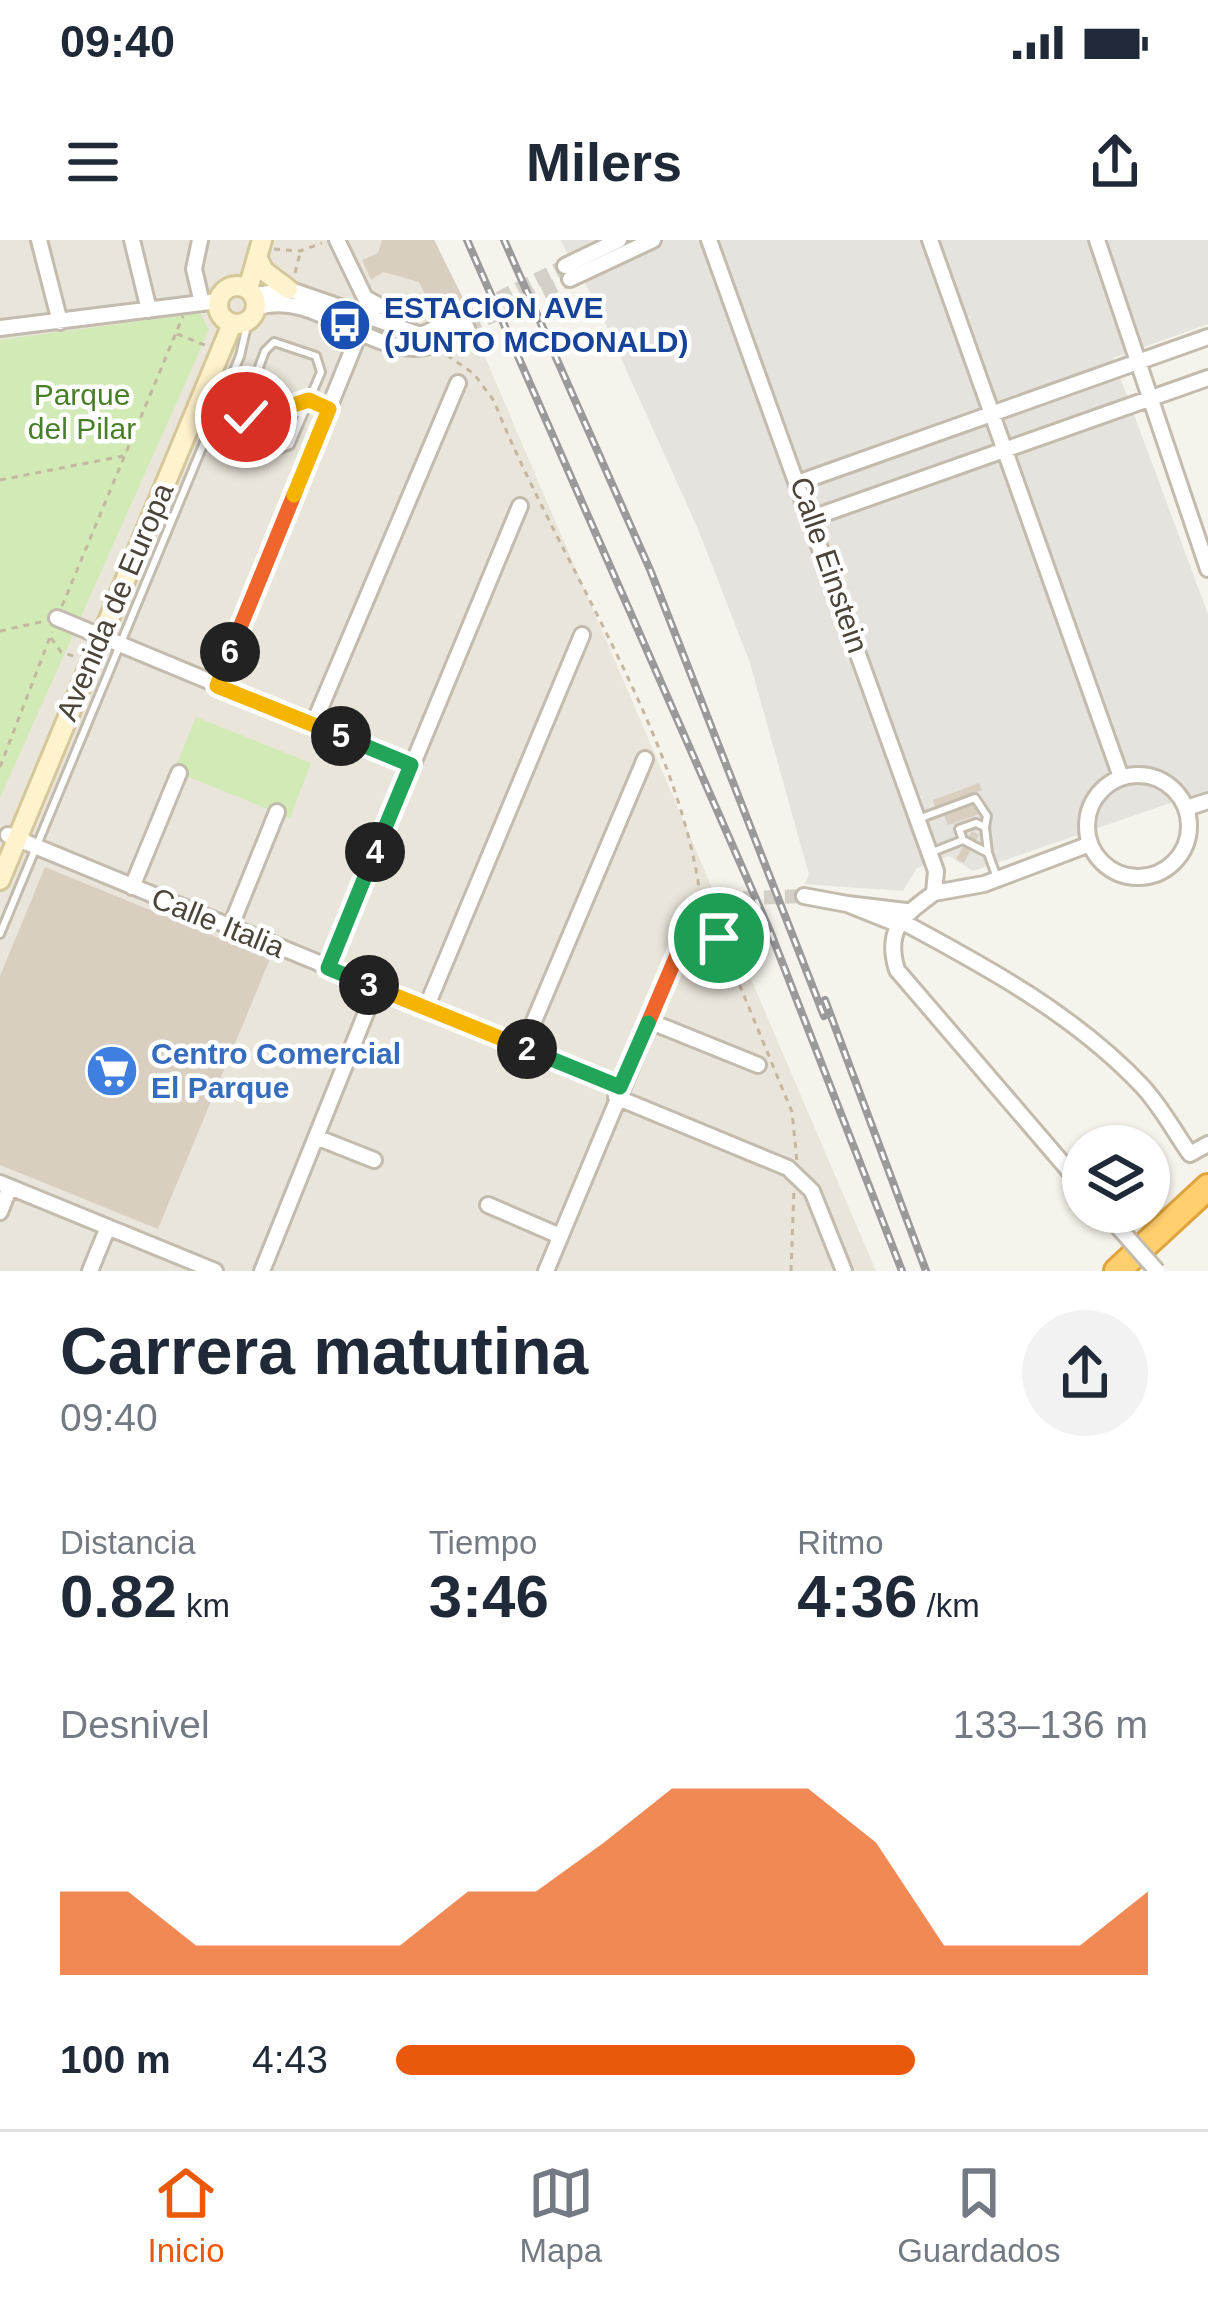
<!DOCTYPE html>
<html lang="es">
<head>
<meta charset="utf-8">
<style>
  body { margin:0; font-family:Helvetica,sans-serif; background:#f2f2f3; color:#1f2937; height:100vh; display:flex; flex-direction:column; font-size:45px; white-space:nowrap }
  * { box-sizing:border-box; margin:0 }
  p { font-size:39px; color:#747a83 }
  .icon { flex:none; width:66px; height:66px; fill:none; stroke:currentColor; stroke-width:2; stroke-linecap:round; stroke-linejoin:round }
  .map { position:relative; height:1031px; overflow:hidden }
  .details { display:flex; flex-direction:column; background:#fff; flex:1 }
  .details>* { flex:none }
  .fabs { position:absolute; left:1062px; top:885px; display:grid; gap:24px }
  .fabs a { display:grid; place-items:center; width:108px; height:108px; border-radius:50%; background:#fff; box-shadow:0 3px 9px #0004; font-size:60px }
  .pin { position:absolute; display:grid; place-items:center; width:102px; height:102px; color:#fff; margin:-51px; border:6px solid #fff; border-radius:50%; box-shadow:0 3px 12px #0007 }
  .km { position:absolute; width:60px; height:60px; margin:-30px; border-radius:50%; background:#222; color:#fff; font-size:33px; line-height:60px; text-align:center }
  .round { display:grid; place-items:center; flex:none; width:126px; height:126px; border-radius:63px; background:#f2f2f3 }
  .headline { display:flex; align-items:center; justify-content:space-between; height:204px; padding:0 60px }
  h1 { font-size:66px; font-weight:700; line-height:90px }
  .figures { display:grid; grid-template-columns:repeat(3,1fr); gap:18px; height:204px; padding:12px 60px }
  .figures div { display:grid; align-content:center }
  .figures b { font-size:60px; font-weight:700 }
  .figures small { font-size:33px; font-weight:400 }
  .figures p { font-size:33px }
  .chart { height:336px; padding:24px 60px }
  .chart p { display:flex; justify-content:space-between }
  .chart svg { width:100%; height:216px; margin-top:12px; fill:#ea580c; opacity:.7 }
  ul { padding:0 60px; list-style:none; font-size:39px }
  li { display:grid; grid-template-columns:192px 144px 1fr; align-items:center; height:90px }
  li i { height:30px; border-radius:15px; background:#ea580c }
  .status { display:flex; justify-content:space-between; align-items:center; height:84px; padding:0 60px; background:#fff; direction:ltr }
  .status svg { height:33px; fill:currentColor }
  header { display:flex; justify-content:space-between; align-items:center; height:156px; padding:0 60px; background:#fff; font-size:54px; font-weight:700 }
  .tab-bar { display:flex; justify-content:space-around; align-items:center; height:168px; border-top:3px solid #e0e1e3; background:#fff; font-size:33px; color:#747a83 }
  .tab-bar a { display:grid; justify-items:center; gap:6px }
  .tab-bar .on { color:#ea580c }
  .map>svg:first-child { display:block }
</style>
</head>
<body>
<div class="status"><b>09:40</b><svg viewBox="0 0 49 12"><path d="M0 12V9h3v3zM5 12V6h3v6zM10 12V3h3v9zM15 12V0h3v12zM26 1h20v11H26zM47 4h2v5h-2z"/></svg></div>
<header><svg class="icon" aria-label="menu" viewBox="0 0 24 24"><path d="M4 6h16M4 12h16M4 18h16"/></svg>Milers<svg class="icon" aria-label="share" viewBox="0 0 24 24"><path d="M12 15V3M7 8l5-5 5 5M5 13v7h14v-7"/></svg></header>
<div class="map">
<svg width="1208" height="1031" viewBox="0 0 1208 1031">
  <rect width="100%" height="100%" fill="#f6f3ec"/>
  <path fill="#eae5da" d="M 0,0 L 435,0 L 876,1031 L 0,1031 Z"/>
  <path fill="#e6e2dd" d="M 560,0 L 1208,0 L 1208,84 L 1113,118 L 1208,374 L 1208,550 L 973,631 L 949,616 L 917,628 L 903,651 L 804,644 L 809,635 L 750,423 L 698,289 L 597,65 Z"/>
  <path fill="#d2eab5" d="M 200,73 L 209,90 L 0,558 L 0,100 Z
    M 196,477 L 311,523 L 290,578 L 174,531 Z"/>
  <path fill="#d8cfc1" d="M 382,0 L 434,0 L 467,66 L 438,80 L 419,42 L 383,32 L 371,40 L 362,20 L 378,13 Z
    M 266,140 L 286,148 L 268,188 L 250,179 Z
    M 979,543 L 982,550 L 935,567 L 933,560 Z
    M 977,564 L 980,574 L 948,585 L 944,575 Z
    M 972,591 L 979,595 L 964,623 L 956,619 Z
    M 45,627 L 270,719 L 158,989 L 0,925 L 0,736 Z"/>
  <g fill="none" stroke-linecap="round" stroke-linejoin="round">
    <path stroke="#d4d0c8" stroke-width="14" stroke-dasharray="14 7" stroke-linecap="butt" d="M 461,77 L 565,26
      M 467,88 L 570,39
      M 722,659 L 804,656"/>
    <g stroke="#c2bbae" stroke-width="12">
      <path id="lane" d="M 383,67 L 418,68
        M 274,102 L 316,116 L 321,132 L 290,205 L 280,209 L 236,189 L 265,111 Z
        M 250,155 L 246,182 L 268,194 L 281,169 L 309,160 L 326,168
        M 921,578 L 975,558 L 987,576 L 985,587
        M 963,600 L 959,589 L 976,583 L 985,587 L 988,613
        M 930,613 L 963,600 L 988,613 L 996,635
        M 0,694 L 240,116 L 248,81"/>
    </g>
    <g stroke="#c2bbae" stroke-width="20">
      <path id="street" d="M 39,0 L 60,82
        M 132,0 L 149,70
        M 200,0 L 194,29 L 202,63
        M 337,0 L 368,64
        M 709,0 L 936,631 L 934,653
        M 930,0 L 1121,537
        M 1097,0 L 1208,329
        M 565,26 L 619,0
        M 570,39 L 653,0
        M 254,55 L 291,50 L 421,95 L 461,77
        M 256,68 C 309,49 361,107 413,108 C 432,109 450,97 467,88
        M 0,88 L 218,61
        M 800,242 L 1208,97
        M 812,278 L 1208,138
        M 57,378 L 411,525
        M 216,446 L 369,69 L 380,66 L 367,59
        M 313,485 L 458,143
        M1087 586a51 51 0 1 1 102 0a51 51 0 1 1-102 0Z
        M 1187,568 L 1208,561
        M 8,595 L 620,847
        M 132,647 L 179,533
        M 934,653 C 905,675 884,688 897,730 L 1083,947
        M 934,653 L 984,644 L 1090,604
        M 804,656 L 847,664
        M 899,680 C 985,726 1074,774 1142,846 C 1160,865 1174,891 1190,914 L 1208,904
        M 897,684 L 847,664 L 906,671
        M 230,688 L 277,572
        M 328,728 L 520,266
        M 426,768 L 582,395
        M 649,781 L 758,825
        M 523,807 L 645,519
        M 616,857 L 788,928 L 812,951 L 844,1031
        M 316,897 L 374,920
        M 0,943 L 215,1031
        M 488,965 L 560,996
        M 0,972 L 10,947
        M 90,1031 L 108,987
        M 262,1031 L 376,748
        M 546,1031 L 689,689 L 702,667 L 722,659"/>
    </g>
    <g stroke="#d6c79b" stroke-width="24">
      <path id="secondary" d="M 257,17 L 264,31 L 288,49
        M218 65a19 19 0 1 1 38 0a19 19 0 1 1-38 0Z
        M 248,49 L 262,0
        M 0,640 L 232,84"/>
    </g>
    <g stroke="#e0a43c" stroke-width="30">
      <path id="highway" d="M 1117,1031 L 1208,947"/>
    </g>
    <path stroke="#c4b79f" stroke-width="3" stroke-dasharray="6 6" stroke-linecap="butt" d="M 274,9 L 300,11 L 322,3
      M 295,33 L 300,13
      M 177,94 L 207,106
      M 447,115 L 474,134 L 494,161 C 556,317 677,488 700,654
      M 0,240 L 123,216
      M 62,366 L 183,76
      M 0,391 L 45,381
      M 51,398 L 61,412 L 76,417
      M 0,527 L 52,392
      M 712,678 L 792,872 L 797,922
      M 791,1031 L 794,949"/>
    <use href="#lane" stroke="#fff" stroke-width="6"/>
    <use href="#street" stroke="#fff" stroke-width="14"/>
    <use href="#secondary" stroke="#fff3cd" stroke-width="18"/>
    <use href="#highway" stroke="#ffcf6e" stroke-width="24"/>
    <g stroke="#9a9a9a" stroke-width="8">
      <path id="rail" d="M 467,0 L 770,691 L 902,1031
        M 504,0 L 651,332 L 824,776
        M 825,760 L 926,1031"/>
    </g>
    <use href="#rail" stroke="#fff" stroke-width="3" stroke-dasharray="9" stroke-linecap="butt"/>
    <g stroke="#c2bbae" stroke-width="20" stroke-linecap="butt">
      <path id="street-bridge" d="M 1105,972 L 1157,1031"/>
    </g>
    <use href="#street-bridge" stroke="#fff" stroke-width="14"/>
  </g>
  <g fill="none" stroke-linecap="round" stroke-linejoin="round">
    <g stroke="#fff" stroke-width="24">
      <path id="split-1" d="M 648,783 L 688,689 L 707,664 L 719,698"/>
    </g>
    <g stroke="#fff" stroke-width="24">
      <path id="split-2" d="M 527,809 L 620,847 L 648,783"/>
    </g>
    <g stroke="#fff" stroke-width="24">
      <path id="split-3" d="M 369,745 L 527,809"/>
    </g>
    <g stroke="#fff" stroke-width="24">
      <path id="split-4" d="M 369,745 L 328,728 L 375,612"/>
    </g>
    <g stroke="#fff" stroke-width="24">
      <path id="split-5" d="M 341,496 L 411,525 L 375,612"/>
    </g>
    <g stroke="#fff" stroke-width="24">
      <path id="split-6" d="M 230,412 L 217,446 L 341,496"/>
    </g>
    <g stroke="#fff" stroke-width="24">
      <path id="split-7" d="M 230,412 L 294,255"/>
    </g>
    <g stroke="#fff" stroke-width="24">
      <path id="split-8" d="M 246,177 L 248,185 L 268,194 L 281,169 L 309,160 L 329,169 L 294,255"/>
    </g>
    <use href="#split-1" stroke="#f0652b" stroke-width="15"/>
    <use href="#split-2" stroke="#22a559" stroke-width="15"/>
    <use href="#split-3" stroke="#f5b400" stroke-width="15"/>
    <use href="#split-4" stroke="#22a559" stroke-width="15"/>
    <use href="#split-5" stroke="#22a559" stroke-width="15"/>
    <use href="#split-6" stroke="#f5b400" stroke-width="15"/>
    <use href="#split-7" stroke="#f0652b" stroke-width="15"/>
    <use href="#split-8" stroke="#f5b400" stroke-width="15"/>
  </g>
  <defs>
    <g id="bus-disc" transform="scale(2.7)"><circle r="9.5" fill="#1a4fb4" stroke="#fff"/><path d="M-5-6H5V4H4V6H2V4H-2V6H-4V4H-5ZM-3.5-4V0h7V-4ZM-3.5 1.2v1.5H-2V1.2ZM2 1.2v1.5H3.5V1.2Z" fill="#fff"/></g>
    <g id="supermarket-disc" transform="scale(2.7)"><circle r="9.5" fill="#3f7fe0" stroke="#fff"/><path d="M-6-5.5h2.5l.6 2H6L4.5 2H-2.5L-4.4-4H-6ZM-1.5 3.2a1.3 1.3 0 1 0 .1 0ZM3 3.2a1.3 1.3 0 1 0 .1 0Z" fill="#fff"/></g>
  </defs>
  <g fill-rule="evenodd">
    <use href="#bus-disc" x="345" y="85"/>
    <use href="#supermarket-disc" x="112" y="831"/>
  </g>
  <g text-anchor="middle" stroke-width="9" stroke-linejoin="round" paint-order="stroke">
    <g font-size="30" font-weight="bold" fill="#164399" stroke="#fff" text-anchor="start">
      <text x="384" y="78">ESTACION AVE<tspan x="384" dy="34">(JUNTO MCDONALD)</tspan></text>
    </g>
    <g font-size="30" fill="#4a7f2a" stroke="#fff">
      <text x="82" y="165">Parque<tspan x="82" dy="34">del Pilar</tspan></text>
    </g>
    <g font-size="30" fill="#4b4439" stroke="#fff">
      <text transform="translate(829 325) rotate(71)" y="10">Calle Einstein</text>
      <text transform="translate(115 362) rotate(-67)" y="10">Avenida de Europa</text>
      <text transform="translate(218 683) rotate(22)" y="10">Calle Italia</text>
    </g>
    <g font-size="30" font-weight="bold" fill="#366cbe" stroke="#fff" text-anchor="start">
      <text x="151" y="824">Centro Comercial<tspan x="151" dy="34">El Parque</tspan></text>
    </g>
  </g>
</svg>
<div class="fabs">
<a><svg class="icon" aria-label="layers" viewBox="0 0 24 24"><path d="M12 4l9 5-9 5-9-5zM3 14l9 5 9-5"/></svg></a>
</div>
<div class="pin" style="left:719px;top:698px;background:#1e9e55"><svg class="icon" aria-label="arrive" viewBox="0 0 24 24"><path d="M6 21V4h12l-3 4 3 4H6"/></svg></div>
<div class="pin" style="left:246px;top:177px;background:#d93025"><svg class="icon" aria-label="check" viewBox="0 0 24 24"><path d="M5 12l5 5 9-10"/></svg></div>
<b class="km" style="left:527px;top:809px">2</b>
<b class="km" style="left:369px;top:745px">3</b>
<b class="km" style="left:375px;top:612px">4</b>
<b class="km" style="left:341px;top:496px">5</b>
<b class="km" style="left:230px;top:412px">6</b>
</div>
<section class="details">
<div class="headline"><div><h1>Carrera matutina</h1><p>09:40</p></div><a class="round"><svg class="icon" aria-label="share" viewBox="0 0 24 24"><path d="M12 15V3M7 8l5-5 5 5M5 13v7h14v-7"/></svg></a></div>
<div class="figures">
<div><p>Distancia</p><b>0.82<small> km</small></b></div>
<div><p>Tiempo</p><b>3:46</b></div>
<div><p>Ritmo</p><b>4:36<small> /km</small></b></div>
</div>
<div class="chart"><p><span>Desnivel</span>133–136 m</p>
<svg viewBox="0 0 160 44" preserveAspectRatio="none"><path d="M0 44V27L10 27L20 38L30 38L40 38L50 38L60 27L70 27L80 17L90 6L100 6L110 6L120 17L130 38L140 38L150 38L160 27V44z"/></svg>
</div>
<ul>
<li><b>100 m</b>4:43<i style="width:69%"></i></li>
</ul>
</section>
<nav class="tab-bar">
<a class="on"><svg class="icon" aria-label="home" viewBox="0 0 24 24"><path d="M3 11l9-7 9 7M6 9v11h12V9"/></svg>Inicio</a>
<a><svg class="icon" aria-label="map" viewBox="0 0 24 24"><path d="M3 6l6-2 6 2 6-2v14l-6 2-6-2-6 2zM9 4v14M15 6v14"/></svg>Mapa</a>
<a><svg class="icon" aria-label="saved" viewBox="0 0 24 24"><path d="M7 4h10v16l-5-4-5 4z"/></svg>Guardados</a>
</nav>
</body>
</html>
